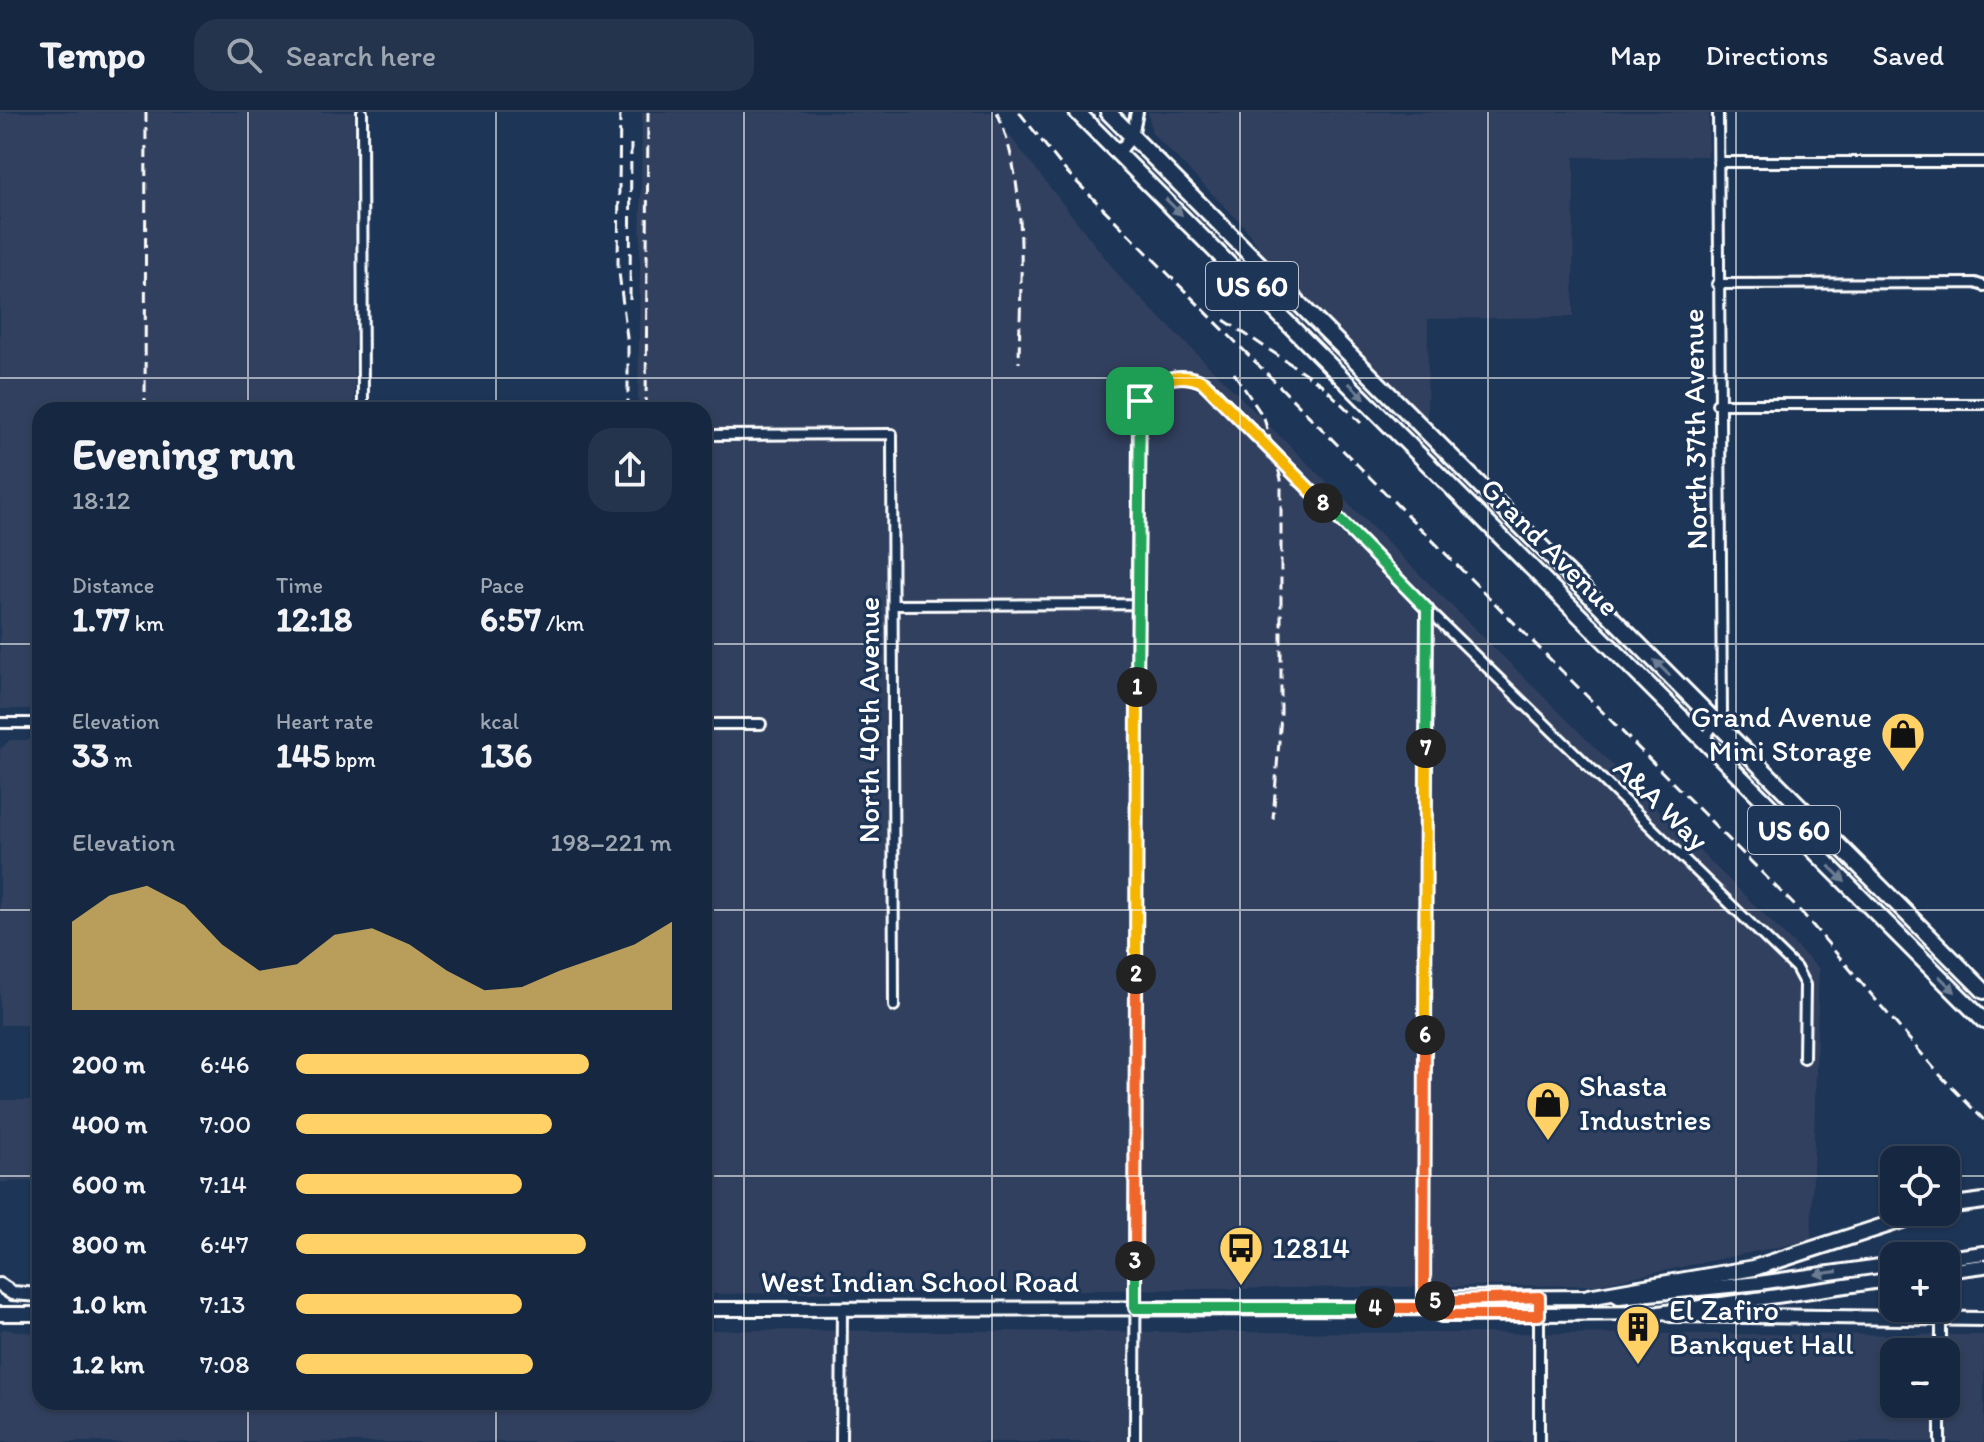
<!DOCTYPE html>
<html lang="en">
<head>
<meta charset="utf-8">
<style>
  body { margin:0; font-family:Itim,sans-serif; background:#23344c; color:#f1f3f6; height:100vh; display:flex; flex-direction:column; font-size:30px; white-space:nowrap }
  * { box-sizing:border-box; margin:0 }
  p { font-size:26px; color:#9ea6b1 }
  .icon { flex:none; width:44px; height:44px; fill:none; stroke:currentColor; stroke-width:2; stroke-linecap:round; stroke-linejoin:round }
  .map { position:relative; flex:1; overflow:hidden }
  .drawer { position:absolute; left:32px; top:290px; width:680px; height:1008px; display:flex; flex-direction:column; background:#162841; border-radius:24px; box-shadow:0 2px 6px #0004,0 0 0 2px #35445a }
  .drawer>* { flex:none }
  .fabs { position:absolute; left:1880px; top:1034px; display:grid; gap:16px }
  .fabs a { display:grid; place-items:center; width:80px; height:80px; border-radius:16px; background:#162841; box-shadow:0 2px 6px #0004,0 0 0 2px #35445a; font-size:40px }
  .pin { position:absolute; display:grid; place-items:center; width:68px; height:68px; color:#fff; margin:-34px; border-radius:16px; box-shadow:0 4px 12px #0006 }
  .km { position:absolute; width:40px; height:40px; margin:-20px; border-radius:50%; background:#222; color:#fff; font-size:22px; line-height:40px; text-align:center }
  .round { display:grid; place-items:center; flex:none; width:84px; height:84px; border-radius:24px; background:#23344c }
  .overview { display:flex; align-items:center; justify-content:space-between; height:136px; padding:0 40px }
  h1 { font-size:44px; font-weight:700; line-height:60px }
  .figures { display:grid; grid-template-columns:repeat(3,1fr); gap:12px; height:136px; padding:8px 40px }
  .figures div { display:grid; align-content:center }
  .figures b { font-size:34px; font-weight:700 }
  .figures small { font-size:22px; font-weight:400 }
  .figures p { font-size:22px }
  .chart { height:224px; padding:16px 40px }
  .chart p { display:flex; justify-content:space-between }
  .chart svg { width:100%; height:144px; margin-top:8px; fill:#ffd166; opacity:.7 }
  ul { padding:0 40px; list-style:none; font-size:26px }
  li { display:grid; grid-template-columns:128px 96px 1fr; align-items:center; height:60px }
  li i { height:20px; border-radius:10px; background:#ffd166 }
  header { display:flex; align-items:center; gap:48px; box-sizing:border-box; height:112px; padding:0 40px; background:#162841; border-bottom:2px solid #35445a }
  header strong { font-size:38px }
  nav { display:flex; gap:44px; margin-inline-start:auto; font-size:28px }
  .search { width:560px; height:72px; background:#23344c; display:flex; align-items:center; gap:20px; box-sizing:border-box; padding:0 28px; border-radius:24px; color:#9ea6b1; font-size:30px }
  .map>svg:first-child { display:block }
</style>
</head>
<body>
<header>
<strong>Tempo</strong>
<div class="search"><svg class="icon" aria-label="search" viewBox="0 0 24 24"><circle cx="10" cy="10" r="6"/><path d="M15 15l6 6"/></svg>Search here</div>
<nav><a>Map</a><a>Directions</a><a>Saved</a></nav>
</header>
<div class="map">
<svg width="1984" height="1330" viewBox="0 0 1984 1330">
  <rect width="100%" height="100%" fill="#1d3557"/>
  <filter id="ink" filterUnits="userSpaceOnUse"><feTurbulence type="fractalNoise" baseFrequency=".0125" numOctaves="2"/><feDisplacementMap in="SourceGraphic" scale="16" xChannelSelector="R" yChannelSelector="G"/><feConvolveMatrix kernelMatrix="1 2 1 2 8 2 1 2 1" color-interpolation-filters="sRGB"/></filter>
  <g filter="url(#ink)">
    <path fill="#31415e" fill-rule="evenodd" d="M 0,0 L 354,0 L 354,298 L 40,298 L 40,597 L 0,597 Z
      M 642,0 L 991,0 L 1124,170 L 1819,857 L 1811,1128 L 1594,1173 L 704,1182 L 704,298 L 638,298 Z
      M 1148,0 L 1709,0 L 1708,44 L 1574,45 L 1573,205 L 1428,207 L 1427,308 L 1266,146 L 1243,113 L 1152,21 Z
      M 10,628 L 40,628 L 40,913 L 0,913 L 0,637 Z
      M 0,988 L 40,988 L 40,1069 L 0,1070 Z
      M 3,1217 L 40,1222 L 40,1290 L 704,1290 L 704,1218 L 1984,1223 L 1984,1330 L 0,1330 L 0,1220 ZM 1894,1240 L 1946,1240 L 1946,1292 L 1894,1292 Z"/>
    <g fill="none" stroke-linecap="round" stroke-linejoin="round">
      <g stroke="#fff" stroke-width="14">
        <path id="minor" d="M 362,0 L 363,298
          M 1718,50 L 1984,50
          M 1717,172 L 1975,171 L 1984,174
          M 1717,292 L 1984,292
          M 704,323 L 892,322 L 894,894
          M 894,493 L 1137,492
          M 0,611 L 40,611
          M 704,612 L 761,612
          M 1704,627 L 1722,602 L 1718,0
          M 1424,1196 L 1427,497
          M 1941,1240 L 1941,1206
          M 841,1330 L 842,1196
          M 1135,1330 L 1138,307 C 1139,269 1181,253 1211,276 L 1427,497 L 1796,856 L 1805,873 L 1804,946
          M 1539,1330 L 1539,1185
          M 1940,1330 L 1940,1292"/>
      </g>
      <g stroke="#fff" stroke-width="16">
        <path id="tertiary" d="M 1119,40 L 1132,24 L 1137,0"/>
      </g>
      <g stroke="#fff" stroke-width="18">
        <path id="secondary" d="M 1946,1146 L 1984,1141
          M 1946,1159 L 1984,1154
          M 0,1173 L 12,1181 L 40,1183
          M 1619,1185 L 1759,1171 L 1894,1152
          M 1424,1196 L 1440,1186 L 1597,1185
          M 704,1197 L 1424,1196 L 1442,1203 L 1659,1201 L 1894,1167
          M 0,1202 L 40,1202
          M 1670,1203 L 1984,1207"/>
      </g>
      <g stroke="#fff" stroke-width="20">
        <path id="trunk" d="M 1077,0 L 1984,909
          M 1108,0 L 1984,879
          M 1946,1094 L 1984,1089
          M 1588,1185 L 1754,1156 L 1927,1100"/>
      </g>
      <use href="#minor" stroke="#1d3557" stroke-width="8"/>
      <use href="#tertiary" stroke="#1d3557" stroke-width="10"/>
      <use href="#secondary" stroke="#1d3557" stroke-width="12"/>
      <use href="#trunk" stroke="#1d3557" stroke-width="14"/>
      <path stroke="#fff" stroke-width="3" stroke-dasharray="12 6" stroke-linecap="butt" d="M 620,0 L 618,152 L 628,234 L 628,298
        M 997,0 C 1030,78 1020,168 1019,251
        M 1019,0 L 1064,57 L 1803,802 L 1938,961 L 1984,1008
        M 630,188 L 631,28
        M 1224,208 L 1321,272 L 1361,311
        M 1234,261 L 1264,306 L 1281,367 L 1281,603 L 1273,707
        M 145,298 L 146,0
        M 646,298 L 648,0"/>
    </g>
    <defs><path id="oneway-solid" d="M-6-.8H1V-3.2L6.5 0L1 3.2V.8H-6Z" transform="scale(2)"/></defs>
    <g fill="#6c7c92">
      <use href="#oneway-solid" transform="translate(1174 95) rotate(45)"/>
      <use href="#oneway-solid" transform="translate(1357 279) rotate(45)"/>
      <use href="#oneway-solid" transform="translate(1662 556) rotate(-135)"/>
      <use href="#oneway-solid" transform="translate(1837 762) rotate(45)"/>
      <use href="#oneway-solid" transform="translate(1947 872) rotate(45)"/>
      <use href="#oneway-solid" transform="translate(1826 1161) rotate(172)"/>
    </g>
  </g>
  <g fill="none" stroke-linecap="round" stroke-linejoin="round" filter="url(#ink)">
    <g stroke="#fff" stroke-width="16">
      <path id="split-1" d="M 1137,575 L 1140,289"/>
    </g>
    <g stroke="#fff" stroke-width="16">
      <path id="split-2" d="M 1136,862 L 1137,575"/>
    </g>
    <g stroke="#fff" stroke-width="16">
      <path id="split-3" d="M 1135,1149 L 1136,862"/>
    </g>
    <g stroke="#fff" stroke-width="16">
      <path id="split-4" d="M 1135,1149 L 1135,1196 L 1375,1196"/>
    </g>
    <g stroke="#fff" stroke-width="16">
      <path id="split-5" d="M 1375,1196 L 1424,1196 L 1442,1203 L 1539,1203 L 1539,1185 L 1435,1189"/>
    </g>
    <g stroke="#fff" stroke-width="16">
      <path id="split-6" d="M 1425,923 L 1424,1196 L 1435,1189"/>
    </g>
    <g stroke="#fff" stroke-width="16">
      <path id="split-7" d="M 1425,923 L 1426,636"/>
    </g>
    <g stroke="#fff" stroke-width="16">
      <path id="split-8" d="M 1323,391 L 1427,497 L 1426,636"/>
    </g>
    <g stroke="#fff" stroke-width="16">
      <path id="split-9" d="M 1140,289 C 1154,267 1180,259 1203,270 L 1323,391"/>
    </g>
    <use href="#split-1" stroke="#22a559" stroke-width="10"/>
    <use href="#split-2" stroke="#f5b400" stroke-width="10"/>
    <use href="#split-3" stroke="#f0652b" stroke-width="10"/>
    <use href="#split-4" stroke="#22a559" stroke-width="10"/>
    <use href="#split-5" stroke="#f0652b" stroke-width="10"/>
    <use href="#split-6" stroke="#f0652b" stroke-width="10"/>
    <use href="#split-7" stroke="#f5b400" stroke-width="10"/>
    <use href="#split-8" stroke="#22a559" stroke-width="10"/>
    <use href="#split-9" stroke="#f5b400" stroke-width="10"/>
  </g>
  <path fill="none" stroke="#fff" stroke-width="2" stroke-opacity="0.55" d="M 248,0 L 248,298M 496,0 L 496,298M 744,0 L 744,1330M 992,0 L 992,1330M 1240,0 L 1240,1330M 1488,0 L 1488,1330M 1736,0 L 1736,1330M 0,266 L 1984,266M 0,532 L 40,532M 704,532 L 1984,532M 0,798 L 40,798M 704,798 L 1984,798M 0,1064 L 40,1064M 704,1064 L 1894,1064M 1946,1064 L 1984,1064M 248,1290 L 248,1330M 496,1290 L 496,1330"/>
  <defs>
    <g id="shop-pin" transform="scale(2.3)"><path d="M0 17L-7.5 6A9.5 9.5 0 1 1 7.5 6Z" fill="#ffd166" stroke="#1d3557"/><path d="M-5-2.5h2.3a2.7 3.5 0 0 1 5.4 0H5L5.5 6h-11ZM-1.5-2.5h3a1.5 2.3 0 0 0-3 0Z" fill="#111"/></g>
    <g id="bus-pin" transform="scale(2.3)"><path d="M0 17L-7.5 6A9.5 9.5 0 1 1 7.5 6Z" fill="#ffd166" stroke="#1d3557"/><path d="M-5-6H5V4H4V6H2V4H-2V6H-4V4H-5ZM-3.5-4V0h7V-4ZM-3.5 1.2v1.5H-2V1.2ZM2 1.2v1.5H3.5V1.2Z" fill="#111"/></g>
    <g id="building-pin" transform="scale(2.3)"><path d="M0 17L-7.5 6A9.5 9.5 0 1 1 7.5 6Z" fill="#ffd166" stroke="#1d3557"/><path d="M-4-6H4V6H1V3H-1V6H-4ZM-2.5-4.3h1.7v1.8h-1.7ZM.8-4.3h1.7v1.8H.8ZM-2.5-1h1.7V.8h-1.7ZM.8-1h1.7V.8H.8Z" fill="#111"/></g>
  </defs>
  <g fill-rule="evenodd">
    <use href="#shop-pin" x="1903" y="622"/>
    <use href="#shop-pin" x="1548" y="991"/>
    <use href="#bus-pin" x="1241" y="1136"/>
    <use href="#building-pin" x="1638" y="1215"/>
  </g>
  <g text-anchor="middle" stroke-width="6" stroke-linejoin="round" paint-order="stroke">
    <g fill="#1d3557" stroke="#bbc2cd" stroke-width="2">
      <rect x="1206" y="150" width="92" height="48" rx="6"/>
      <rect x="1748" y="694" width="92" height="48" rx="6"/>
    </g>
    <g font-size="28" font-weight="bold" fill="#fff">
      <text x="1252" y="184">US 60</text>
      <text x="1794" y="728">US 60</text>
    </g>
    <g font-size="30" fill="#fff" stroke="#1d3557">
      <text transform="translate(1695 317) rotate(-91)" y="10">North 37th Avenue</text>
      <text transform="translate(1550 435) rotate(45)" y="10">Grand Avenue</text>
      <text transform="translate(869 608) rotate(-90)" y="10">North 40th Avenue</text>
      <text transform="translate(1661 692) rotate(44)" y="10">A&amp;A Way</text>
      <text x="920" y="1180">West Indian School Road</text>
    </g>
    <g font-size="30" fill="#fff" stroke="#1d3557" text-anchor="start">
      <text x="1872" y="615" text-anchor="end">Grand Avenue<tspan x="1872" dy="34">Mini Storage</tspan></text>
      <text x="1579" y="984">Shasta<tspan x="1579" dy="34">Industries</tspan></text>
      <text x="1272" y="1146">12814</text>
      <text x="1669" y="1208">El Zafiro<tspan x="1669" dy="34">Bankquet Hall</tspan></text>
    </g>
  </g>
</svg>
<div class="fabs">
<a><svg class="icon" aria-label="locate" viewBox="0 0 24 24"><circle cx="12" cy="12" r="6"/><path d="M12 2v4M12 18v4M2 12h4M18 12h4"/></svg></a>
<a>+</a>
<a>−</a>
</div>
<div class="pin" style="left:1140px;top:289px;background:#1e9e55"><svg class="icon" aria-label="arrive" viewBox="0 0 24 24"><path d="M6 21V4h12l-3 4 3 4H6"/></svg></div>
<b class="km" style="left:1137px;top:575px">1</b>
<b class="km" style="left:1136px;top:862px">2</b>
<b class="km" style="left:1135px;top:1149px">3</b>
<b class="km" style="left:1375px;top:1196px">4</b>
<b class="km" style="left:1435px;top:1189px">5</b>
<b class="km" style="left:1425px;top:923px">6</b>
<b class="km" style="left:1426px;top:636px">7</b>
<b class="km" style="left:1323px;top:391px">8</b>
<section class="drawer">
<div class="overview"><div><h1>Evening run</h1><p>18:12</p></div><a class="round"><svg class="icon" aria-label="share" viewBox="0 0 24 24"><path d="M12 15V3M7 8l5-5 5 5M5 13v7h14v-7"/></svg></a></div>
<div class="figures">
<div><p>Distance</p><b>1.77<small> km</small></b></div>
<div><p>Time</p><b>12:18</b></div>
<div><p>Pace</p><b>6:57<small> /km</small></b></div>
</div>
<div class="figures">
<div><p>Elevation</p><b>33<small> m</small></b></div>
<div><p>Heart rate</p><b>145<small> bpm</small></b></div>
<div><p>kcal</p><b>136</b></div>
</div>
<div class="chart"><p><span>Elevation</span>198–221 m</p>
<svg viewBox="0 0 160 44" preserveAspectRatio="none"><path d="M0 44V17L10 9L20 6L30 12L40 24L50 32L60 30L70 21L80 19L90 24L100 32L110 38L120 37L130 32L140 28L150 24L160 17V44z"/></svg>
</div>
<ul>
<li><b>200 m</b>6:46<i style="width:78%"></i></li>
<li><b>400 m</b>7:00<i style="width:68%"></i></li>
<li><b>600 m</b>7:14<i style="width:60%"></i></li>
<li><b>800 m</b>6:47<i style="width:77%"></i></li>
<li><b>1.0 km</b>7:13<i style="width:60%"></i></li>
<li><b>1.2 km</b>7:08<i style="width:63%"></i></li>
</ul>
</section>
</div>
</body>
</html>
